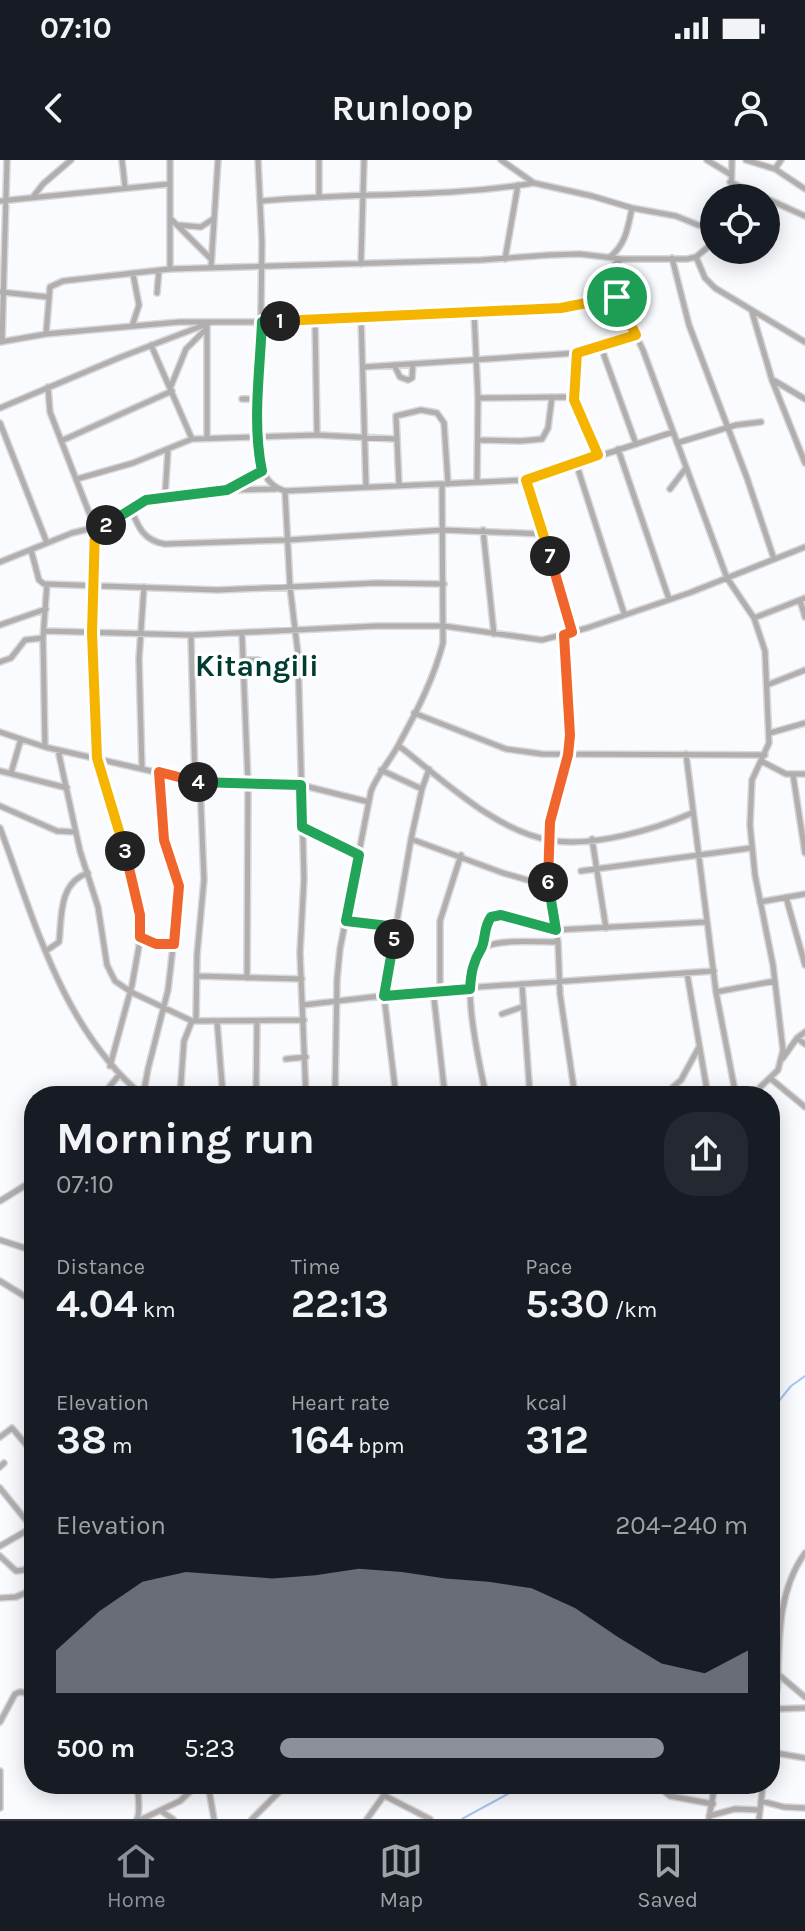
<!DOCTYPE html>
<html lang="en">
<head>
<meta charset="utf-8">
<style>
  body { margin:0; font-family:Karla,sans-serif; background:#242831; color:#f1f3f6; height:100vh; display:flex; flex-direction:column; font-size:30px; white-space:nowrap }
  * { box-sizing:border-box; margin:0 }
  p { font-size:26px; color:#9ea1a6 }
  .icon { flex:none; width:44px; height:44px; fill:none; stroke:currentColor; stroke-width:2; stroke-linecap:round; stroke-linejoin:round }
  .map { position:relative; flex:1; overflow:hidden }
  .sheet { position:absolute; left:24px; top:926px; width:756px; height:708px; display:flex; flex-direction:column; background:#171b24; border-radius:32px; box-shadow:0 4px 20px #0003 }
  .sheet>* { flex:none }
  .buttons { position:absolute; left:700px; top:24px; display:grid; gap:16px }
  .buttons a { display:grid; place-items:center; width:80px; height:80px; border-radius:50%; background:#171b24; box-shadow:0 4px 20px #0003; font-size:40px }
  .pin { position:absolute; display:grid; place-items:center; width:68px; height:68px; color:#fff; margin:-34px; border:4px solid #fff; border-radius:50%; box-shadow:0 2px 8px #0007 }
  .km { position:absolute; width:40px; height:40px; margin:-20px; border-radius:50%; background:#222; color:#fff; font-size:22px; line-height:40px; text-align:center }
  .round { display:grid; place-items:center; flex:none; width:84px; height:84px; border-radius:32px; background:#242831 }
  .overview { display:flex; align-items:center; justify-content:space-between; height:136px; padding:0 32px }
  h1 { font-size:44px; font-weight:700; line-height:60px }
  .figures { display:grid; grid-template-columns:repeat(3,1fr); gap:12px; height:136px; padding:8px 32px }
  .figures div { display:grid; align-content:center }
  .figures b { font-size:40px; font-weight:700 }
  .figures small { font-size:22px; font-weight:400 }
  .figures p { font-size:22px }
  .chart { height:224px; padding:16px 32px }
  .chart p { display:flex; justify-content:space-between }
  .chart svg { width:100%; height:144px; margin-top:8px; fill:#8c9099; opacity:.7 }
  ul { padding:0 32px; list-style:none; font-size:26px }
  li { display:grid; grid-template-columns:128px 96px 1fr; align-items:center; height:60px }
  li i { height:20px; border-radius:10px; background:#8c9099 }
  .status { display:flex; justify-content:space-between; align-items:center; height:56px; padding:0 40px; background:#171b24; direction:ltr }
  .status svg { height:22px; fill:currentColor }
  header { display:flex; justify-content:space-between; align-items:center; height:104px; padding:0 32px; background:#171b24; font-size:36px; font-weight:700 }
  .dock { display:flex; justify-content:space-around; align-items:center; height:112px; border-top:2px solid #363941; background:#171b24; font-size:22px; color:#9ea1a6 }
  .dock a { display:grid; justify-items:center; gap:4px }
  .dock .selected { color:#8c9099 }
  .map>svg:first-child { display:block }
</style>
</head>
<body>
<div class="status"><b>07:10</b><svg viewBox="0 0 49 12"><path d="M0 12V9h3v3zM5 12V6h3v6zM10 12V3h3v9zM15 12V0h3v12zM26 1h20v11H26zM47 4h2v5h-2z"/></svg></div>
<header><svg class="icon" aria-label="back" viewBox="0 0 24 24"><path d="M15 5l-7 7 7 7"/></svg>Runloop<svg class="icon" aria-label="person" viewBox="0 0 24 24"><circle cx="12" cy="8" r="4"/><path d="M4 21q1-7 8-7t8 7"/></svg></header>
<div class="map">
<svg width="805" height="1659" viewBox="0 0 805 1659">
  <rect width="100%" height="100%" fill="#f9fbfe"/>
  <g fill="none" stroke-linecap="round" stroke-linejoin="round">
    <path stroke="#a3c6f0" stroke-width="2" d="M 770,1252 L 791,1226 L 805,1216
      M 462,1659 L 526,1624"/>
    <g stroke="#d6d8db" stroke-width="8">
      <path id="minor" d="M 122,0 L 125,27
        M 258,0 L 262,82 L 259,288 C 261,307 264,325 285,331 L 526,320 L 673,272
        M 501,0 L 534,23 L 592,36 L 632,48 L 676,56 L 698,65 L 714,67
        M 707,0 L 730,14
        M 746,0 L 775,9 L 805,29
        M 775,9 L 781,0
        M 730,22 L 805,56
        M 319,35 L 319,0
        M 33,37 L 43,24 L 71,0
        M 731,38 L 732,0
        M 0,41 L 169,24
        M 262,41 C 352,32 444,38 534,23
        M 170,58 L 211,99
        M 178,65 L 201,67 L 213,59
        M 714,82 L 696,97 L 687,99 L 622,99 L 615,104 L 612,114 L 617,137 L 643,190 L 727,418 L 754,458 L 765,491 L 769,583 L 752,620 L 750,665 L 755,715 L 773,805 L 783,890 L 778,910 L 751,936
        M 610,97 C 626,84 628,67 632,48
        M 696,97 L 705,118 L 715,128 L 805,182
        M 672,98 L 689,165 L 747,318 L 774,399
        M 505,99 L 518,25
        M 361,104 L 364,0
        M 211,108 L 218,0
        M 170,109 L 170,0
        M 1,132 L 48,137
        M 157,133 L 159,110
        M 474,152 L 478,238 L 477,322
        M 752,152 L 772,220 L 805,303
        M 361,156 L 366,325
        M 315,158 L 317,275
        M 132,166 L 139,145 L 133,114
        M 46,174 L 50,127 L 63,121 L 170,109 L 481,100 L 549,95 L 580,94 L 622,99
        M 0,182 L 46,174 L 179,162 L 262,162 L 561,148 L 617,137
        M 2,182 L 7,0
        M 151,185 L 192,279
        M 601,187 L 636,284
        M 394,205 L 400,217 L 408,220 L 412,218 L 413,204
        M 364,207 L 577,193 L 636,175
        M 775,221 L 805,239
        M 171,226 L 186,189 L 206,169
        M 48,227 L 50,252 L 95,368 L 92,473 L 97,598 L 128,703 L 140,755 L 139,786 L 132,825 L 110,906
        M 478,238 L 565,237 L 574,240 L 598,295
        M 242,239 L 258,239
        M 574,240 L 577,193
        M 0,248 L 121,197 L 212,162
        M 0,263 L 47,383
        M 207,278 L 207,164
        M 478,280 L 521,281 L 542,279 L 548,268 L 552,237
        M 61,281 L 172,231
        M 677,283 L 736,265 L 761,262
        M 618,289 L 669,439
        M 576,303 L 624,453
        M 77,319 L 133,303 L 192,279 L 317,275 L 396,279
        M 526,320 L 572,472
        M 399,325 L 396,256 L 421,250 L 437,253 L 444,263 L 448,324
        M 670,329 L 686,308
        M 228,330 L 262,311
        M 285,331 L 290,427 L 298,494 L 304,719 L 300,793 L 306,936
        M 165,336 L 168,289
        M 131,349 C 138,367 144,381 165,384 L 288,380 L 443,370 L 543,374
        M 483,370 L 494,474
        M 31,390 L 39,420 L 44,424 L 218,430 L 377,423 L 444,424
        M 0,402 L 72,373 L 109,364 L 139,343 L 152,338 L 227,330 L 276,329
        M 800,440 L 805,457
        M 754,458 L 805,438
        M 0,465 L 46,449
        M 44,471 L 191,475 L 376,466 L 444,466 L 542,480 L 587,468 L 689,433 L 805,387
        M 242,474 L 248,624 L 247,818
        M 191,475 L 195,621
        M 564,475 L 570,575 L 568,595 L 550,662 L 548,726 L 558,782 L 560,834 L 575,936
        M 243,500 L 258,500
        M 0,502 L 11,498 L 25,480 L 43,478
        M 767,525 L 805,510
        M 414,553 L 506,589 L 542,594 L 765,595
        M 0,572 L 45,587 L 195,621 L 301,625 L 369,642
        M 770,573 L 805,563
        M 399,586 C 442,619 494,670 549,680 C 591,688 654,670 692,653
        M 45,587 L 43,478 L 47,424
        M 58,590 L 80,691 L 98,747 L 107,805 L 115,821 L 131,832 L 192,861 L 304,860
        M 686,594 L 716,832 L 736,936
        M 761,601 L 786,614 L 805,614
        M 142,609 L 139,499 L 144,427
        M 381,610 L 422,629
        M 0,611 L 67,628
        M 11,613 L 21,579
        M 793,615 L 805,693
        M 0,646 L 57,671 L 75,672
        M 302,667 L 359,695
        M 0,668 C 36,764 62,868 143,936
        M 411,679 L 503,713 L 548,726
        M 592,679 L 606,768
        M 581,711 L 751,688
        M 786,737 L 805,805
        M 760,742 L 805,734
        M 346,761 L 397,767
        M 141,777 L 156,784 L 174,784
        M 483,788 L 484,769 L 494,755 L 556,770 L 706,762
        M 46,791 L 59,782 C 62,757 58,723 88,713
        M 687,813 L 708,936
        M 197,816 L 302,819
        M 522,824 L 530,936
        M 433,830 L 445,936
        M 440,830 L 440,761 L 461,695
        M 716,832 L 775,821
        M 303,845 L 433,830 L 714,811
        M 502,854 L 522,847
        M 196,861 L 197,795 L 204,720 L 200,622
        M 217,861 L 223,936
        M 797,878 L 805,884
        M 783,898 L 797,878 L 805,872
        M 286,899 L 306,897
        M 770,918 L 805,947
        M 102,936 L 119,915
        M 143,936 L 148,909 L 168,830 L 179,734 L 179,721 L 164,680 L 159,612
        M 180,936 L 184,881 L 192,861
        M 256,936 L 257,861
        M 335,936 L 337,820 L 340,789 L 371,631 C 378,613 391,600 400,582 C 417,551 434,518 443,483 L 442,324
        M 396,936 L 384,836 L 411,679 L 422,629 L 429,609
        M 486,936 C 481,909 454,802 484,787 C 501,779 538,782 558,782
        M 663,936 L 681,920 L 699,887
        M 0,1041 L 34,1020
        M 0,1080 L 34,1091
        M 0,1121 L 34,1142
        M 0,1277 L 12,1268 L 34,1294
        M 0,1307 L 4,1303
        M 0,1328 L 34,1370
        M 0,1386 L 33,1367
        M 0,1396 L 16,1411 L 24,1410 L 34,1402
        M 0,1438 L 16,1437 L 34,1429
        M 779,1515 L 805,1537
        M 775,1549 L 805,1548
        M 0,1562 L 15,1534 L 20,1532 L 34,1534
        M 770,1566 C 773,1549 778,1533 778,1516 C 779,1474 779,1429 805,1393
        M 770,1592 L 805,1598
        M 0,1611 L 0,1648
        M 208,1624 L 214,1659
        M 266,1624 L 278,1633
        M 663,1624 L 665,1632 L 670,1636 L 713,1644
        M 385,1636 L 430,1659
        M 761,1641 L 784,1647 L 805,1648
        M 161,1651 L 173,1659
        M 709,1656 L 735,1649 L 760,1650
        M 709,1658 L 715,1624
        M 137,1659 C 140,1653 138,1632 137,1624
        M 142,1659 L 180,1641 L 198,1624
        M 252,1659 L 287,1624
        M 367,1659 L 392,1624
        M 759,1659 L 763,1624"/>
    </g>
    <use href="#minor" stroke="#b2aead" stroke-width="5"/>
  </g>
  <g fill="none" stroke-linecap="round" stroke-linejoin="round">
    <g stroke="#fff" stroke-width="16">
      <path id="split-1" d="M 280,161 L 561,148 L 617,137"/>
    </g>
    <g stroke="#fff" stroke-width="16">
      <path id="split-2" d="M 106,365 L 146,340 L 227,330 L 262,311 C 252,263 260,211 262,162 L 280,161"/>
    </g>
    <g stroke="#fff" stroke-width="16">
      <path id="split-3" d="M 106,365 L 95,368 L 92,473 L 97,598 L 125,691"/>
    </g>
    <g stroke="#fff" stroke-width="16">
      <path id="split-4" d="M 125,691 L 140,755 L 140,777 L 156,784 L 174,784 L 179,726 L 164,680 L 159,612 L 198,622"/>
    </g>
    <g stroke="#fff" stroke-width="16">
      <path id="split-5" d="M 198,622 L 301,625 L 302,667 L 359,695 L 346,761 L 397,767 L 394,779"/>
    </g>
    <g stroke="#fff" stroke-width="16">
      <path id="split-6" d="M 394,779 L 384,836 L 470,829 C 471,813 473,802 481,789 C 486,780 483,768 491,757 L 501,755 L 556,770 L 548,722"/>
    </g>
    <g stroke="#fff" stroke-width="16">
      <path id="split-7" d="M 548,722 L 550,662 L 568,595 L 570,575 L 564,475 L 572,472 L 550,396"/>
    </g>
    <g stroke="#fff" stroke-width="16">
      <path id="split-8" d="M 550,396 L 526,320 L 598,295 L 574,240 L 577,193 L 636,175 L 617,137"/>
    </g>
    <use href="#split-1" stroke="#f5b400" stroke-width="10"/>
    <use href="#split-2" stroke="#22a559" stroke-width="10"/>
    <use href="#split-3" stroke="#f5b400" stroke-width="10"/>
    <use href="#split-4" stroke="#f0652b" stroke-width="10"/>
    <use href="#split-5" stroke="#22a559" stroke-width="10"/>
    <use href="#split-6" stroke="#22a559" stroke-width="10"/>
    <use href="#split-7" stroke="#f0652b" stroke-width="10"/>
    <use href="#split-8" stroke="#f5b400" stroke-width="10"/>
  </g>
  <g text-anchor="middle" stroke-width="6" stroke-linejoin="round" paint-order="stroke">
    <g font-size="30" font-weight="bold" fill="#003c31" stroke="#fff">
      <text x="257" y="516">Kitangili</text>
    </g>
  </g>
</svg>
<div class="buttons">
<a><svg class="icon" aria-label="locate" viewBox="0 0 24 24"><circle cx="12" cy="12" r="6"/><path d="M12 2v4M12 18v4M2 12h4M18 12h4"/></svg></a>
</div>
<div class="pin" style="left:617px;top:137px;background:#1e9e55"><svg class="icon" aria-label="arrive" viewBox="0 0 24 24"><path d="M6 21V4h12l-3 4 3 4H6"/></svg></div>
<b class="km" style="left:280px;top:161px">1</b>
<b class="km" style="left:106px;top:365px">2</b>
<b class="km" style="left:125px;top:691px">3</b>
<b class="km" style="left:198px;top:622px">4</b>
<b class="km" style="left:394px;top:779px">5</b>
<b class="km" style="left:548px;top:722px">6</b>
<b class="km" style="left:550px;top:396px">7</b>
<section class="sheet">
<div class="overview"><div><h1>Morning run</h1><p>07:10</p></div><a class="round"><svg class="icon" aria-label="share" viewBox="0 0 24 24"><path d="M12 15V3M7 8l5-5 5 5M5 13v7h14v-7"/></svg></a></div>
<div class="figures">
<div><p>Distance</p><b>4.04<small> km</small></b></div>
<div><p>Time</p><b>22:13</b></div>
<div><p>Pace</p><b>5:30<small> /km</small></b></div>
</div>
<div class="figures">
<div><p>Elevation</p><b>38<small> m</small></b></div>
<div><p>Heart rate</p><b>164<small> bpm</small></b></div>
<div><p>kcal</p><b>312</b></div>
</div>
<div class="chart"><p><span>Elevation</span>204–240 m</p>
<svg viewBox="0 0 160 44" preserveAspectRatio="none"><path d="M0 44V31L10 19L20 10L30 7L40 8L50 9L60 8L70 6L80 7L90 9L100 10L110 12L120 18L130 27L140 35L150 38L160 31V44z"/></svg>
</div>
<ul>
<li><b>500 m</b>5:23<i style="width:82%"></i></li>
</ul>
</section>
</div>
<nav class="dock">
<a class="selected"><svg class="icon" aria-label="home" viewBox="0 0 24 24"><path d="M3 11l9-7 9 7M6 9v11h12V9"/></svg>Home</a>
<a><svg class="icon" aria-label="map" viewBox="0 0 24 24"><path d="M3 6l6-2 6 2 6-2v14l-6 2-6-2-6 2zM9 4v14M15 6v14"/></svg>Map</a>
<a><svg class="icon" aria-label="saved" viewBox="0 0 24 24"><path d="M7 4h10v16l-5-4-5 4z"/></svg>Saved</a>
</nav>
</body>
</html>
